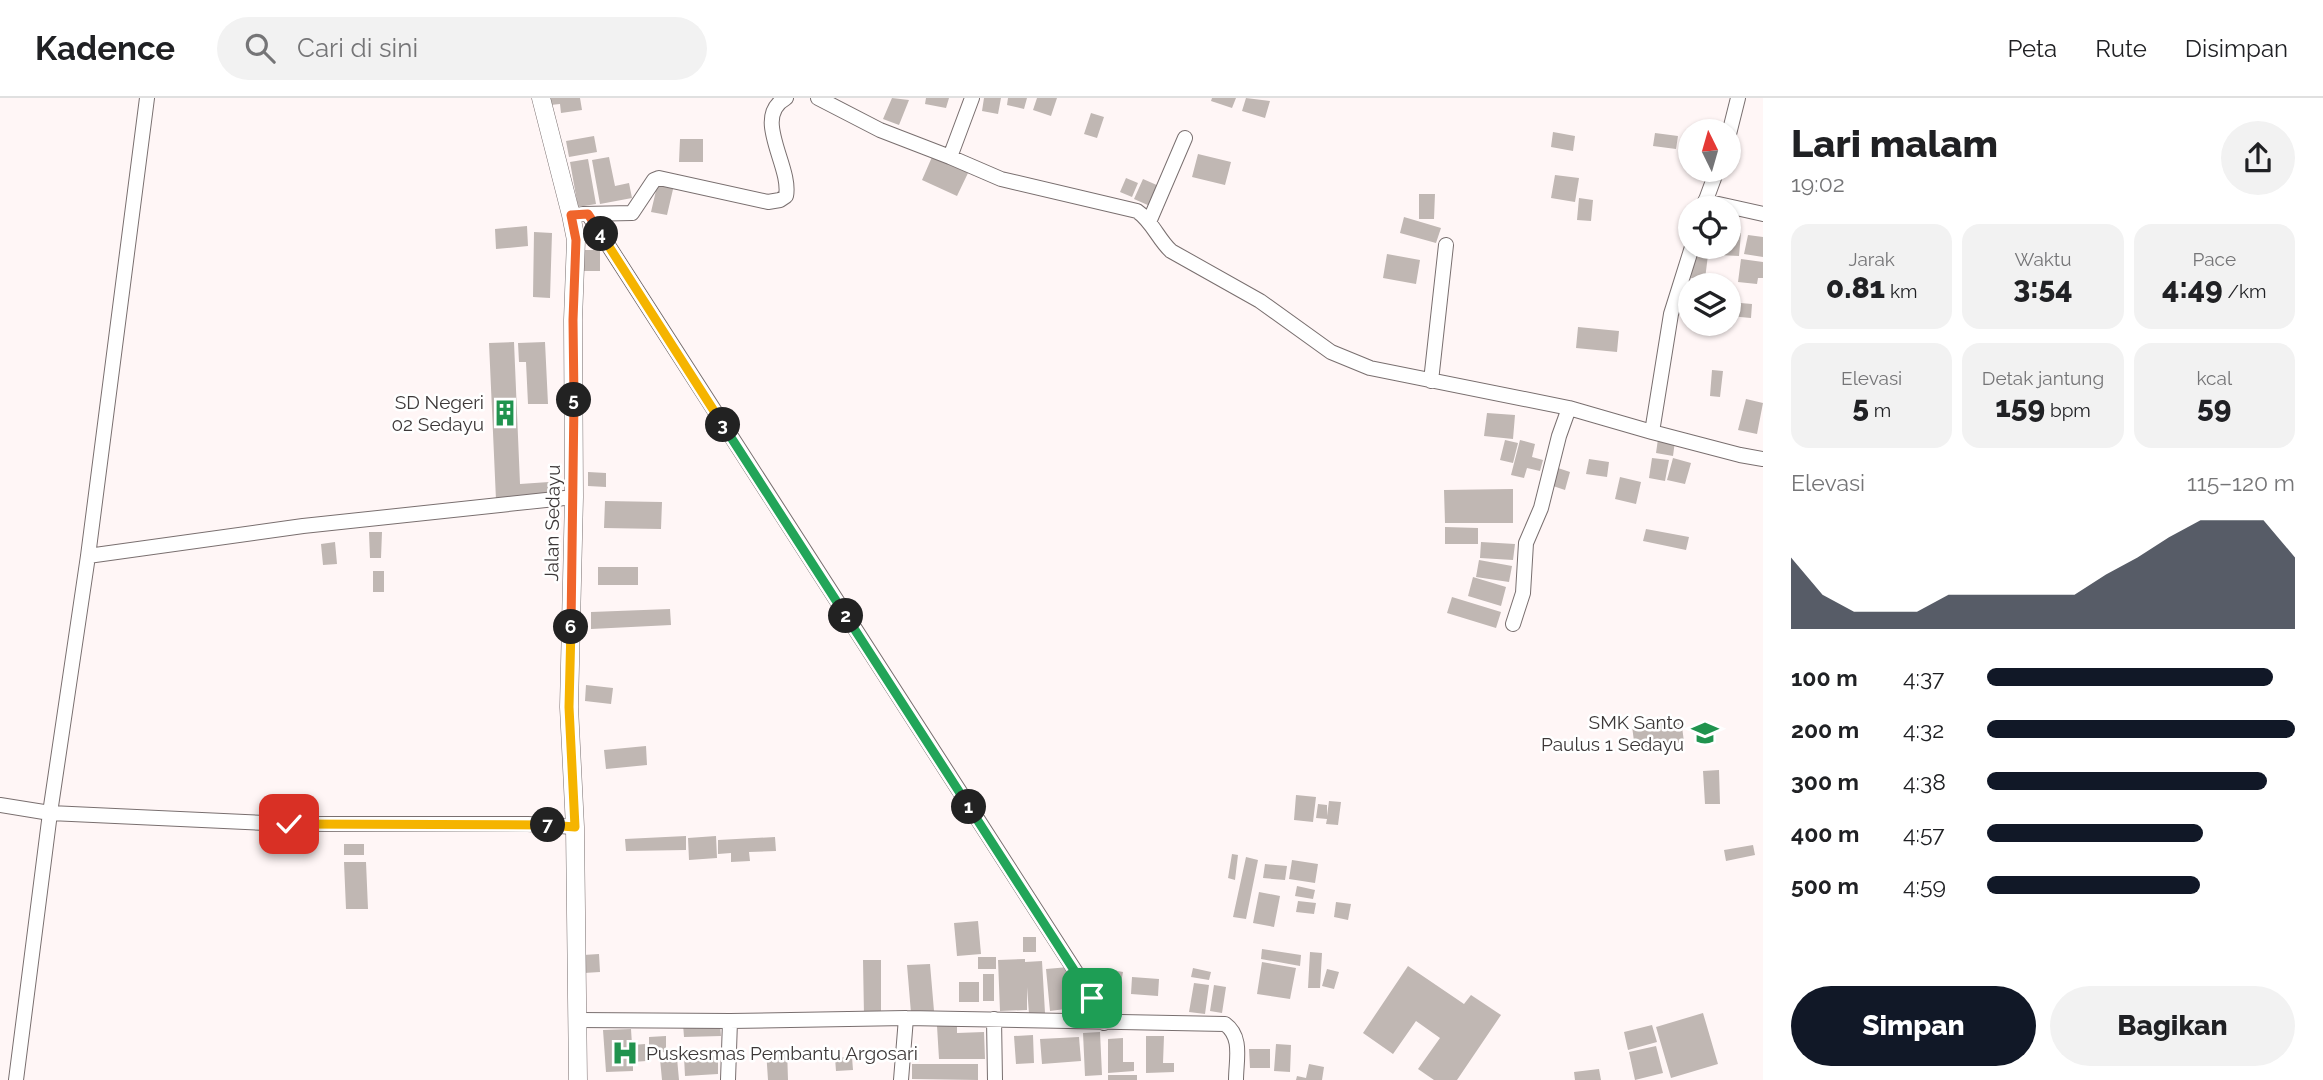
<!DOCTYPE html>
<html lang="id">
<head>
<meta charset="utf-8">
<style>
  body { margin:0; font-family:Raleway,sans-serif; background:#f2f2f2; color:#202124; height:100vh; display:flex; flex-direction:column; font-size:26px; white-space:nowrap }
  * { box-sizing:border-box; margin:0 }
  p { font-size:23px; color:#757577 }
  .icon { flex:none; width:38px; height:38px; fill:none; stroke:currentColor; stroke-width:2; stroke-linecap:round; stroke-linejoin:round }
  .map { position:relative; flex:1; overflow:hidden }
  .side { display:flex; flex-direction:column; background:#fff; width:560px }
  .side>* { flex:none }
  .needle { width:46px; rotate:355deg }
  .fabs { position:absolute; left:1678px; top:21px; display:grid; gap:14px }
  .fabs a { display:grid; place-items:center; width:63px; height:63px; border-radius:50%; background:#fff; box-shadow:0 2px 5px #0004; font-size:35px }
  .pin { position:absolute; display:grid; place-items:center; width:60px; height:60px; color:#fff; margin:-30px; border-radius:14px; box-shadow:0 4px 10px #0006 }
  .km { position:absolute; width:35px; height:35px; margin:-18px; border-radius:50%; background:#222; color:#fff; font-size:19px; line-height:35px; text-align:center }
  .round { display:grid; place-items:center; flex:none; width:74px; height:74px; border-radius:37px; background:#f2f2f2 }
  .overview { display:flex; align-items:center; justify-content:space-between; height:119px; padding:0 28px }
  h1 { font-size:38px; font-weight:800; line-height:52px }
  .stats { display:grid; grid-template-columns:repeat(3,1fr); gap:10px; height:119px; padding:7px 28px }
  .stats div { display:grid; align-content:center; border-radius:18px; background:#f2f2f2; text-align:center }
  .stats b { font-size:30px; font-weight:800 }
  .stats small { font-size:19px; font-weight:400 }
  .stats p { font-size:19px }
  .chart { height:196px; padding:14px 28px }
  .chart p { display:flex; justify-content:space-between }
  .chart svg { width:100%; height:126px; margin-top:7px; fill:#111827; opacity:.7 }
  .button { display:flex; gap:14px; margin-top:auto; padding:14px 28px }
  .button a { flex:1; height:80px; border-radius:42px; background:#111827; color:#fff; font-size:28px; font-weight:800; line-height:80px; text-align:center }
  .button a+a { background:#f2f2f2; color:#202124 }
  ul { padding:0 28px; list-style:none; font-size:23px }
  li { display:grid; grid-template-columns:112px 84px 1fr; align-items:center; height:52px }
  li i { height:18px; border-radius:9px; background:#111827 }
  header { display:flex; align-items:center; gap:42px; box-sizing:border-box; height:98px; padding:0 35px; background:#fff; border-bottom:2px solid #e0e0e0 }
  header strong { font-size:33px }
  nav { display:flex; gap:38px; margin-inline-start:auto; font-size:24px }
  .search { width:490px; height:63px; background:#f2f2f2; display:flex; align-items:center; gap:18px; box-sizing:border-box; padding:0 24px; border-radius:38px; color:#757577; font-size:26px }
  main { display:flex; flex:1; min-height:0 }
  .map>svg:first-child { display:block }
</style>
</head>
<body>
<header>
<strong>Kadence</strong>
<div class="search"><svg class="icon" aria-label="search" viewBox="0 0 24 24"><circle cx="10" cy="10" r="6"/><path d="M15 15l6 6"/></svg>Cari di sini</div>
<nav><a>Peta</a><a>Rute</a><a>Disimpan</a></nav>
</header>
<main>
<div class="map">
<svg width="1763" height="982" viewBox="0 0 1763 982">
  <rect width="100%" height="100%" fill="#fff6f6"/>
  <path fill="#c0b7b3" d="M 549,0 L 580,0 L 582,12 L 561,15 L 560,6 L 550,7 Z
    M 892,0 L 909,2 L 899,27 L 883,21 Z
    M 926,0 L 949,0 L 946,10 L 925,6 Z
    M 984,0 L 1001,0 L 998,16 L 982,13 Z
    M 1008,0 L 1027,0 L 1024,11 L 1007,7 Z
    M 1037,0 L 1057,0 L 1051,18 L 1033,12 Z
    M 1212,0 L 1236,0 L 1232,10 L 1211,3 Z
    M 1246,0 L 1270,3 L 1265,20 L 1242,13 Z
    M 1091,15 L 1104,19 L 1097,40 L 1084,36 Z
    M 1553,34 L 1575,38 L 1573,53 L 1551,49 Z
    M 1655,35 L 1678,38 L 1676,51 L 1653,48 Z
    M 594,38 L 597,54 L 569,59 L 566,43 Z
    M 680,41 L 703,41 L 703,64 L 679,64 Z
    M 1198,56 L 1231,64 L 1225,87 L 1192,79 Z
    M 609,59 L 615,88 L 629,85 L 632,100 L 600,106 L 592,62 Z
    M 932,59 L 968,75 L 957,98 L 922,82 Z
    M 588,61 L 596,106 L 578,109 L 570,64 Z
    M 1555,77 L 1579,80 L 1575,104 L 1551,100 Z
    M 1126,80 L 1138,85 L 1132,99 L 1120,94 Z
    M 1143,81 L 1159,88 L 1150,108 L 1134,101 Z
    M 658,84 L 674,87 L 667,117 L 651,114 Z
    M 1419,96 L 1435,96 L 1434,121 L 1419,121 Z
    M 1579,100 L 1593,102 L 1591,123 L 1577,122 Z
    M 1404,119 L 1441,130 L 1436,145 L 1400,135 Z
    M 527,128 L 528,148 L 496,151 L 495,131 Z
    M 534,134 L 552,135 L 550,200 L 533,199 Z
    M 1729,134 L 1741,135 L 1739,158 L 1718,157 L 1719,149 L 1729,149 Z
    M 1748,137 L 1763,139 L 1763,159 L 1744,156 Z
    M 583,152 L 600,152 L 600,173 L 583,173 Z
    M 1387,156 L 1420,162 L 1416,186 L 1383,180 Z
    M 1693,156 L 1708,157 L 1705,181 L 1691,180 Z
    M 1741,161 L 1763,164 L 1763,180 L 1758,180 L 1757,186 L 1738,184 Z
    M 1729,204 L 1752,206 L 1751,220 L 1729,218 Z
    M 1578,229 L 1619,233 L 1617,254 L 1576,250 Z
    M 514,244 L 520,386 L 549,384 L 550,399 L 496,402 L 489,245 Z
    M 545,244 L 548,306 L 528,306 L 526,264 L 519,264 L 518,245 Z
    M 1712,272 L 1723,273 L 1720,299 L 1710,298 Z
    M 1746,301 L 1763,305 L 1757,336 L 1738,332 Z
    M 1487,315 L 1515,317 L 1513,341 L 1484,338 Z
    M 1658,341 L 1675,343 L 1673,358 L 1656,355 Z
    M 1505,342 L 1518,345 L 1513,365 L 1500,362 Z
    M 1520,342 L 1535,346 L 1532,359 L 1543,362 L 1540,373 L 1527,370 L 1524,380 L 1511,377 Z
    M 1652,360 L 1669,362 L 1665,383 L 1649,380 Z
    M 1673,360 L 1691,365 L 1685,386 L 1667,382 Z
    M 1589,361 L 1609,364 L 1607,379 L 1586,376 Z
    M 1555,369 L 1570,374 L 1565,392 L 1550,387 Z
    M 588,374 L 606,375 L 606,389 L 588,388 Z
    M 1620,379 L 1641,384 L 1636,406 L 1615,401 Z
    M 1513,391 L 1513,425 L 1445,425 L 1444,392 Z
    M 605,403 L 662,404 L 661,431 L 604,430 Z
    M 1445,429 L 1478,430 L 1478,446 L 1445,446 Z
    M 1646,431 L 1689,439 L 1686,452 L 1643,443 Z
    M 369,434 L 382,434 L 381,460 L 370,460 Z
    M 335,444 L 337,466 L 323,467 L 321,446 Z
    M 1481,444 L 1515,446 L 1513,462 L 1480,460 Z
    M 1479,462 L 1512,468 L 1509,484 L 1476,479 Z
    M 598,469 L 638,469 L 638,487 L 598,487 Z
    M 373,473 L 384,473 L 384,494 L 373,494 Z
    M 1473,479 L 1506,489 L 1501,508 L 1468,498 Z
    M 1452,499 L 1501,514 L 1496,530 L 1447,515 Z
    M 670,511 L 671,527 L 591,531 L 591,514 Z
    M 586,587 L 613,590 L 611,606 L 585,603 Z
    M 1681,621 L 1684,644 L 1635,651 L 1632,628 Z
    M 646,648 L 647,667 L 606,671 L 604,652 Z
    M 1719,672 L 1720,706 L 1705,706 L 1703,673 Z
    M 1296,697 L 1316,699 L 1313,724 L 1294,722 Z
    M 1329,703 L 1341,704 L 1338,727 L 1326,726 L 1327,721 L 1316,720 L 1318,706 L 1327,707 L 1327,718 Z
    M 686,738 L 686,752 L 626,753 L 625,741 Z
    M 716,738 L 717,760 L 689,762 L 688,740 Z
    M 775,739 L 776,753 L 749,754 L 750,763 L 731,764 L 731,755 L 718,756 L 718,742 Z
    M 344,746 L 364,746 L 364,757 L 344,757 Z
    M 1753,747 L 1755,757 L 1726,763 L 1724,752 Z
    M 1232,756 L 1238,757 L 1235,782 L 1228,780 Z
    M 1246,759 L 1258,762 L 1246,821 L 1233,819 Z
    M 1292,762 L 1318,766 L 1315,785 L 1289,781 Z
    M 344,764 L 366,764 L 368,811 L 346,811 Z
    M 1265,766 L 1287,768 L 1285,782 L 1263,780 Z
    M 1297,788 L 1315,792 L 1313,801 L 1295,798 Z
    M 1259,794 L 1280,798 L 1274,829 L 1253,825 Z
    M 1298,803 L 1316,805 L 1314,816 L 1296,814 Z
    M 1336,804 L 1351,806 L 1348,822 L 1334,819 Z
    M 978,823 L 981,856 L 957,858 L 954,825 Z
    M 1023,839 L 1036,839 L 1036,854 L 1023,854 Z
    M 1262,851 L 1301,857 L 1300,868 L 1261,861 Z
    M 1310,854 L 1322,855 L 1320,890 L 1308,890 Z
    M 599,856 L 600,874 L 584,875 L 583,857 Z
    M 978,859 L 996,859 L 996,871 L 978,871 Z
    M 1025,861 L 1025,864 L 1042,863 L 1045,915 L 1029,916 L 1027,889 L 1027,912 L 1000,913 L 998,862 Z
    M 863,862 L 881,862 L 881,918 L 864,918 Z
    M 1262,864 L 1296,870 L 1290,901 L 1257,896 Z
    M 930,866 L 934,913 L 911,915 L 907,867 Z
    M 1408,868 L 1464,906 L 1471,897 L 1501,917 L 1457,982 L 1434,982 L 1418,971 L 1440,940 L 1416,923 L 1393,956 L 1363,935 Z
    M 1069,869 L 1073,910 L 1050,913 L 1046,871 Z
    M 1193,870 L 1211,874 L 1209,882 L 1191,879 Z
    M 1107,871 L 1123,874 L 1121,885 L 1105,882 Z
    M 1327,871 L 1339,874 L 1334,891 L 1322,888 Z
    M 983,876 L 994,876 L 994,903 L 983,903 Z
    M 1132,879 L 1159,881 L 1158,898 L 1131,896 Z
    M 959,884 L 979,884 L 979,904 L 959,904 Z
    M 1194,885 L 1209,887 L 1205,916 L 1189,914 Z
    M 1214,887 L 1226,889 L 1222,915 L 1210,913 Z
    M 1703,915 L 1718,966 L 1671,980 L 1656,929 Z
    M 720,925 L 721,938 L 684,939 L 683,926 Z
    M 957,927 L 957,935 L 984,934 L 985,961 L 939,961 L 937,928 Z
    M 1652,927 L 1657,944 L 1628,952 L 1624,934 Z
    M 631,931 L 632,947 L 645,946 L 646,963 L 633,964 L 633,973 L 606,974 L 603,932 Z
    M 1100,934 L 1102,977 L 1085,978 L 1083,935 Z
    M 1033,937 L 1034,965 L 1016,966 L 1014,938 Z
    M 666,938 L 666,954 L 649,955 L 649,939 Z
    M 1146,938 L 1164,938 L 1163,965 L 1174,965 L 1174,974 L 1146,975 Z
    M 1079,939 L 1081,963 L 1042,966 L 1040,941 Z
    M 1123,940 L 1123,964 L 1134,964 L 1134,973 L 1108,975 L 1108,941 Z
    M 1276,946 L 1291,947 L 1290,974 L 1274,973 Z
    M 1656,948 L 1663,975 L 1635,982 L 1629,954 Z
    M 787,951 L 788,982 L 768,982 L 766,952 Z
    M 1249,951 L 1270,951 L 1270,970 L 1250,970 Z
    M 718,958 L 718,976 L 685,978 L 684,959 Z
    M 852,959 L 853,972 L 836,973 L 835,960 Z
    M 677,960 L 679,982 L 662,982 L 660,961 Z
    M 912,966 L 978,966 L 978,982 L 912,981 Z
    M 1309,966 L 1324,969 L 1322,982 L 1296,982 L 1297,978 L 1306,980 Z
    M 1599,971 L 1601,982 L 1575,982 L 1574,974 Z
    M 1108,977 L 1137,977 L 1137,982 L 1108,982 Z"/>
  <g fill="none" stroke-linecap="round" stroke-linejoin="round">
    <g stroke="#796f6f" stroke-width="16">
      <path id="minor" d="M 147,0 L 88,458 L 50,715 L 289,726 L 528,726 L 575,729
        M 818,0 L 880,32 L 950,59 L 972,0
        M 1729,36 L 1738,0
        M 950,59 L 1001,81 L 1137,113 C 1152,123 1158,141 1171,153 L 1260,203 L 1331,254 L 1370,270 L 1569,310
        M 1705,103 L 1763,116
        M 1703,110 L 1717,72
        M 583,116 L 632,115 L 654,82 L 659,80 L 768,104 L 780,102 L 786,98 C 792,68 751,19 786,0
        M 588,116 L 1092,899 L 1104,925
        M 1149,124 L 1185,40
        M 1431,283 L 1446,147
        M 1652,334 L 1740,357 L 1763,361
        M 88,458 L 303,428 L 574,399
        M 1513,526 L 1523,495 L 1526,445 L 1541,410 L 1559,338 L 1569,310 L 1652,334 L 1671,216 L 1692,149
        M 0,707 L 50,715 L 16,982
        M 994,921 L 995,982
        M 578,922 L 730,923 L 906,920 L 1225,926 C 1243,939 1236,962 1236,982
        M 728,982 L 730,923
        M 901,982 L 906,920"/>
    </g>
    <g stroke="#796f6f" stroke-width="19">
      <path id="tertiary" d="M 541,0 L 571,117 L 576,142 L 573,222 L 574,399 L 569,609 L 575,729 L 578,982"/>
    </g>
    <use href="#minor" stroke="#fff" stroke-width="14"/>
    <use href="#tertiary" stroke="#fff" stroke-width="18"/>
  </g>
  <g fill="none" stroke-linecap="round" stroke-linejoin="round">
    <g stroke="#fff" stroke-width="14">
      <path id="split-1" d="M 969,709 L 1092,900"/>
    </g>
    <g stroke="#fff" stroke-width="14">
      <path id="split-2" d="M 846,518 L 969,709"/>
    </g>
    <g stroke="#fff" stroke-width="14">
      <path id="split-3" d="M 723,327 L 846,518"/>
    </g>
    <g stroke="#fff" stroke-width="14">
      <path id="split-4" d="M 601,136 L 723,327"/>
    </g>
    <g stroke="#fff" stroke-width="14">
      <path id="split-5" d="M 574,302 L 573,222 L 576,142 L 571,117 L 588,116 L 601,136"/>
    </g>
    <g stroke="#fff" stroke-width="14">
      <path id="split-6" d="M 571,529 L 574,302"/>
    </g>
    <g stroke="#fff" stroke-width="14">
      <path id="split-7" d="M 548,727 L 575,729 L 569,609 L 571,529"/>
    </g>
    <g stroke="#fff" stroke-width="14">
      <path id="split-8" d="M 289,726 L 548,727"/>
    </g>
    <use href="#split-1" stroke="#22a559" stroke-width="9"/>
    <use href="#split-2" stroke="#22a559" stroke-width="9"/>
    <use href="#split-3" stroke="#22a559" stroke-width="9"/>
    <use href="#split-4" stroke="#f5b400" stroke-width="9"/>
    <use href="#split-5" stroke="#f0652b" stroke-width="9"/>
    <use href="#split-6" stroke="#f0652b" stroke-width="9"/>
    <use href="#split-7" stroke="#f5b400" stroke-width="9"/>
    <use href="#split-8" stroke="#f5b400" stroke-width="9"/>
  </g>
  <defs>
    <g id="building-bare" transform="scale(2.1)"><path d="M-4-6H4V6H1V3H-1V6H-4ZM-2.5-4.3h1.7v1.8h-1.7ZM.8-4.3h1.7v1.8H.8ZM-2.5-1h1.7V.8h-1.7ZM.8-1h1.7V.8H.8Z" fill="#20934e" stroke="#fff" stroke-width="2.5" paint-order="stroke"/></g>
    <g id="school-bare" transform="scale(2.1)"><path d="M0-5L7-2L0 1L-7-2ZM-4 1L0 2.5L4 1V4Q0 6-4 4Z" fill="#20934e" stroke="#fff" stroke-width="2.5" paint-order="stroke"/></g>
    <g id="hospital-bare" transform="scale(2.1)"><path d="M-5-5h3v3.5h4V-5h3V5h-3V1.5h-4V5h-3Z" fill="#20934e" stroke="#fff" stroke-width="2.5" paint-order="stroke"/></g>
  </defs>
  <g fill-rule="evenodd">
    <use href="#building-bare" x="505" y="315"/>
    <use href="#school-bare" x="1705" y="635"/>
    <use href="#hospital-bare" x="625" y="955"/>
  </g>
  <g text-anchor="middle" stroke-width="5" stroke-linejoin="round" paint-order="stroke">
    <g font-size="19" fill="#3d3838" stroke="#fff" text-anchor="end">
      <text x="484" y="311">SD Negeri<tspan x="484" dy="22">02 Sedayu</tspan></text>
      <text x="1684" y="631">SMK Santo<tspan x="1684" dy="22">Paulus 1 Sedayu</tspan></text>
      <text x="646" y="962" text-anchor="start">Puskesmas Pembantu Argosari</text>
    </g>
    <g font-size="19" fill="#3d3838" stroke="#fff">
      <text transform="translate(552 425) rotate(-89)" y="7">Jalan Sedayu</text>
    </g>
  </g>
</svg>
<div class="fabs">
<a><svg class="needle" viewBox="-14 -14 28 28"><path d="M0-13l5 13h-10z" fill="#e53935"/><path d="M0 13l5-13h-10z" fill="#757577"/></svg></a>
<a><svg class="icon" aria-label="locate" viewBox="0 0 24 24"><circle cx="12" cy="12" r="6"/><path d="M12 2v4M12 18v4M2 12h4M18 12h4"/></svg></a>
<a><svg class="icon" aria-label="layers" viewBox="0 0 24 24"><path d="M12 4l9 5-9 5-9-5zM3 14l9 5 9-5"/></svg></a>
</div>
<div class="pin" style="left:1092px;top:900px;background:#1e9e55"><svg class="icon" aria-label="arrive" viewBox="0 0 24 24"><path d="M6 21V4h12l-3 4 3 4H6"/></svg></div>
<div class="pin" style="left:289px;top:726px;background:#d93025"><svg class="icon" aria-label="check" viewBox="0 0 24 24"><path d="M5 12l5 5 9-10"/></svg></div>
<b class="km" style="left:969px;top:709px">1</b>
<b class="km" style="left:846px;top:518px">2</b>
<b class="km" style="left:723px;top:327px">3</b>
<b class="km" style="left:601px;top:136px">4</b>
<b class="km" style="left:574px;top:302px">5</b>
<b class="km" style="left:571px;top:529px">6</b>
<b class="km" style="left:548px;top:727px">7</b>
</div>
<section class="side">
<div class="overview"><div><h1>Lari malam</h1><p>19:02</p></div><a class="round"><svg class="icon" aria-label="share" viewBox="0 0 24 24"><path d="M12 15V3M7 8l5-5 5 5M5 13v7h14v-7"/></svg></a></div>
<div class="stats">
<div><p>Jarak</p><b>0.81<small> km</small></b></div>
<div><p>Waktu</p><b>3:54</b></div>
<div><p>Pace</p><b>4:49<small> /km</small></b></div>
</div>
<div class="stats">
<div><p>Elevasi</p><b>5<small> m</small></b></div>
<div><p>Detak jantung</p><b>159<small> bpm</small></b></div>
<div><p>kcal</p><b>59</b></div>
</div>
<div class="chart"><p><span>Elevasi</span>115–120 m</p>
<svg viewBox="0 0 160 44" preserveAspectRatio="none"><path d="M0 44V19L10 32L20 38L30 38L40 38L50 32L60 32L70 32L80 32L90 32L100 25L110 19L120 12L130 6L140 6L150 6L160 19V44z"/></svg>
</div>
<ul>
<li><b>100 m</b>4:37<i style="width:93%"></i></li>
<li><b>200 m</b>4:32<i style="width:100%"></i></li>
<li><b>300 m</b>4:38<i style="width:91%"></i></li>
<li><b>400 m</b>4:57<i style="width:70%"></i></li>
<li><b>500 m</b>4:59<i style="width:69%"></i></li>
</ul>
<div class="button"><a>Simpan</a><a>Bagikan</a></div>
</section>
</main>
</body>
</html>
